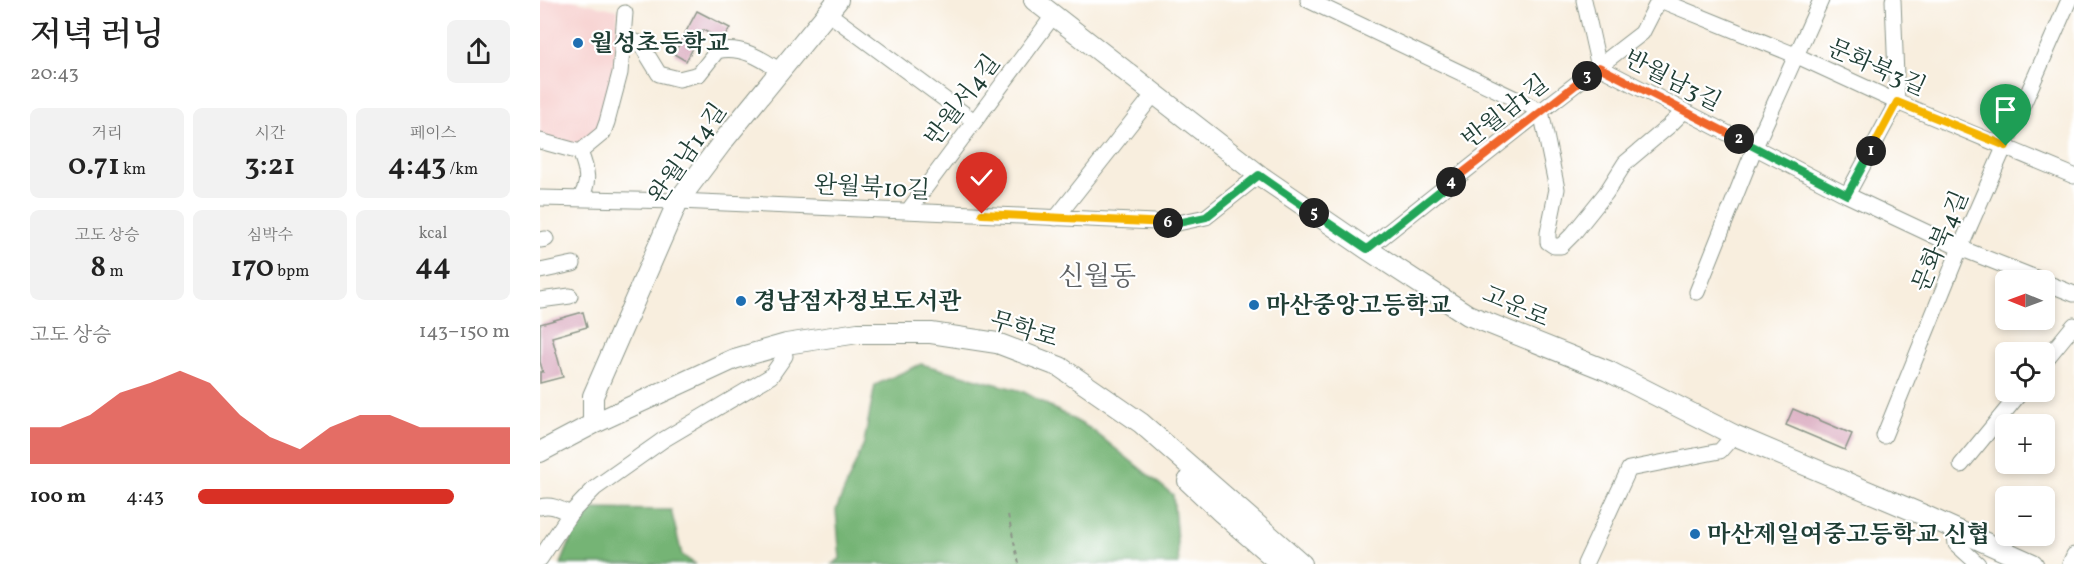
<!DOCTYPE html>
<html lang="ko">
<head>
<meta charset="utf-8">
<style>
  body { margin:0; font-family:Vollkorn,"Noto Serif KR",serif; background:#f2f2f2; color:#222; height:100vh; display:flex; flex-direction:column; font-size:22px; white-space:nowrap }
  * { box-sizing:border-box; margin:0 }
  p { font-size:20px; color:#767676 }
  .icon { flex:none; width:33px; height:33px; fill:none; stroke:currentColor; stroke-width:2; stroke-linecap:round; stroke-linejoin:round }
  .map { position:relative; flex:1; overflow:hidden }
  .details { display:flex; flex-direction:column; background:#fff; width:540px }
  .details>* { flex:none }
  .needle { width:39px; rotate:271deg }
  .controls { position:absolute; left:1455px; top:270px; display:grid; gap:12px }
  .controls a { display:grid; place-items:center; width:60px; height:60px; border-radius:9px; background:#fff; box-shadow:0 3px 9px #0003; font-size:30px }
  .pin { position:absolute; display:grid; place-items:center; width:51px; height:51px; color:#fff; margin:-62px -26px; border-radius:50% 50% 50% 0; rotate:-45deg; box-shadow:0 0 6px #0007 }
  .pin .icon { rotate:45deg }
  .km { position:absolute; width:30px; height:30px; margin:-15px; border-radius:50%; background:#222; color:#fff; font-size:16px; line-height:30px; text-align:center }
  .round { display:grid; place-items:center; flex:none; width:63px; height:63px; border-radius:9px; background:#f2f2f2 }
  .overview { display:flex; align-items:center; justify-content:space-between; height:102px; padding:0 30px }
  h1 { font-size:33px; font-weight:600; line-height:45px }
  .stats { display:grid; grid-template-columns:repeat(3,1fr); gap:9px; height:102px; padding:6px 30px }
  .stats div { display:grid; align-content:center; border-radius:9px; background:#f2f2f2; text-align:center }
  .stats b { font-size:30px; font-weight:600 }
  .stats small { font-size:16px; font-weight:400 }
  .stats p { font-size:16px }
  .chart { height:168px; padding:12px 30px }
  .chart p { display:flex; justify-content:space-between }
  .chart svg { width:100%; height:108px; margin-top:6px; fill:#d93025; opacity:.7 }
  ul { padding:0 30px; list-style:none; font-size:20px }
  li { display:grid; grid-template-columns:96px 72px 1fr; align-items:center; height:45px }
  li i { height:15px; border-radius:8px; background:#d93025 }
  main { display:flex; flex:1; min-height:0 }
  .map>svg:first-child { display:block }
</style>
</head>
<body>
<main>
<section class="details">
<div class="overview"><div><h1>저녁 러닝</h1><p>20:43</p></div><a class="round"><svg class="icon" aria-label="share" viewBox="0 0 24 24"><path d="M12 15V3M7 8l5-5 5 5M5 13v7h14v-7"/></svg></a></div>
<div class="stats">
<div><p>거리</p><b>0.71<small> km</small></b></div>
<div><p>시간</p><b>3:21</b></div>
<div><p>페이스</p><b>4:43<small> /km</small></b></div>
</div>
<div class="stats">
<div><p>고도 상승</p><b>8<small> m</small></b></div>
<div><p>심박수</p><b>170<small> bpm</small></b></div>
<div><p>kcal</p><b>44</b></div>
</div>
<div class="chart"><p><span>고도 상승</span>143–150 m</p>
<svg viewBox="0 0 160 44" preserveAspectRatio="none"><path d="M0 44V29L10 29L20 24L30 15L40 11L50 6L60 11L70 24L80 33L90 38L100 29L110 24L120 24L130 29L140 29L150 29L160 29V44z"/></svg>
</div>
<ul>
<li><b>100 m</b>4:43<i style="width:82%"></i></li>
</ul>
</section>
<div class="map">
<svg width="1534" height="564" viewBox="0 0 1534 564">
  <rect width="100%" height="100%" fill="#fff"/>
  <filter id="ink" filterUnits="userSpaceOnUse"><feTurbulence type="fractalNoise" baseFrequency=".0167" numOctaves="2"/><feDisplacementMap in="SourceGraphic" scale="12" xChannelSelector="R" yChannelSelector="G"/><feConvolveMatrix kernelMatrix="1 2 1 2 8 2 1 2 1" color-interpolation-filters="sRGB"/></filter>
  <filter id="wash" filterUnits="userSpaceOnUse"><feTurbulence type="fractalNoise" baseFrequency=".008" numOctaves="4" result="noise"/><feDisplacementMap in="SourceGraphic" scale="24" xChannelSelector="R" yChannelSelector="G"/><feGaussianBlur stdDeviation="1.35" result="paint"/><feColorMatrix in="noise" values="0 0 0 0 0 0 0 0 0 0 0 0 0 0 0 0 0 1.4 0 .05"/><feComposite in="paint" operator="in"/></filter>
  <g filter="url(#wash)">
    <rect width="100%" height="100%" fill="#f8eede"/>
    <path fill="#f7d0cf" d="M 0,0 L 31,0 L 78,10 L 73,75 L 65,130 L 41,150 L 0,140 Z"/>
    <path fill="#75b475" stroke="#4a7854" stroke-width="1.5" d="M 381,364 L 482,391 L 551,429 L 633,495 L 639,564 L 292,564 L 300,559 L 296,510 L 324,443 L 335,385 Z
      M 43,509 L 131,510 L 142,555 L 155,564 L 21,564 Z"/>
    <g id="blocks">
      <path fill="#daaabf" d="M 157,11 L 190,28 L 182,40 L 163,30 L 146,61 L 134,54 Z
        M 43,312 L 47,327 L 12,337 L 23,377 L 0,383 L 0,372 L 3,372 L 0,362 L 0,324 Z
        M 1253,409 L 1312,434 L 1305,450 L 1246,425 Z"/>
    </g>
  </g>
  <g filter="url(#ink)">
    <use href="#blocks" fill-opacity="0" stroke="#8c9689" stroke-width="1.5"/>
    <g fill="none" stroke-linecap="round" stroke-linejoin="round">
      <g stroke="#8c9689" stroke-width="17">
        <path id="minor" d="M 768,0 L 1001,111 L 1017,189 L 1008,233 L 1008,242 L 1014,246 L 1021,246 L 1033,234 L 1066,193 L 1085,163 L 1129,126 L 1144,111
          M 1044,0 L 1059,67 L 1307,195 L 1420,248 L 1501,280
          M 1120,0 L 1255,55 L 1357,102 L 1534,176
          M 288,13 L 434,121
          M 84,39 L 100,43 L 119,74 L 139,79 L 159,74 L 177,51 C 200,45 221,58 240,71
          M 0,141 L 40,152 C 47,169 51,184 39,199
          M 40,152 L 63,133 L 67,122 L 80,73 L 85,13
          M 1307,195 L 1357,102 L 1353,0
          M 0,198 L 138,201 L 638,223 L 666,217 L 719,175
          M 368,211 L 513,16
          M 516,218 L 614,94
          M 0,240 L 6,239
          M 827,249 L 1001,111 L 1102,33 L 1119,0
          M 0,271 L 33,264
          M 1504,282 L 1534,294
          M 1157,292 L 1215,147 L 1281,0
          M 0,300 L 30,296
          M 1504,362 L 1534,325
          M 1344,436 L 1420,248 L 1529,0
          M 1421,465 L 1481,392
          M 0,507 C 12,504 20,509 30,514
          M 1414,528 L 1416,544 L 1438,564
          M 0,559 L 30,514 L 55,488 L 123,440 L 231,376 L 245,356
          M 1045,564 L 1089,469 L 1180,451 L 1194,435
          M 1530,564 L 1534,555"/>
      </g>
      <g stroke="#8c9689" stroke-width="22">
        <path id="major" d="M 494,0 L 719,175 L 827,249 L 928,315 L 1068,371 L 1194,435 L 1386,516 L 1493,564
          M 53,424 L 53,396 L 138,201 L 184,140 L 298,0
          M 0,452 L 53,424 L 194,359 L 246,344 L 318,333 L 391,333 L 457,343 L 520,367 L 601,423 L 762,564
          M 648,481 L 682,513 L 741,564"/>
      </g>
      <path stroke="#8c9689" stroke-width="2" stroke-dasharray="4.5 4.5" stroke-linecap="butt" d="M 468,515 L 479,564"/>
      <use href="#minor" stroke="#fff" stroke-width="15"/>
      <use href="#major" stroke="#fff" stroke-width="20"/>
    </g>
  </g>
  <g fill="none" stroke-linecap="round" stroke-linejoin="round" filter="url(#ink)">
    <g stroke="#fff" stroke-width="12">
      <path id="split-1" d="M 1331,151 L 1357,102 L 1466,146"/>
    </g>
    <g stroke="#fff" stroke-width="12">
      <path id="split-2" d="M 1199,139 L 1307,195 L 1331,151"/>
    </g>
    <g stroke="#fff" stroke-width="12">
      <path id="split-3" d="M 1047,76 L 1059,67 L 1199,139"/>
    </g>
    <g stroke="#fff" stroke-width="12">
      <path id="split-4" d="M 911,182 L 1047,76"/>
    </g>
    <g stroke="#fff" stroke-width="12">
      <path id="split-5" d="M 774,213 L 827,249 L 911,182"/>
    </g>
    <g stroke="#fff" stroke-width="12">
      <path id="split-6" d="M 628,223 L 638,223 L 666,217 L 719,175 L 774,213"/>
    </g>
    <g stroke="#fff" stroke-width="12">
      <path id="split-7" d="M 442,214 L 628,223"/>
    </g>
    <use href="#split-1" stroke="#f5b400" stroke-width="8"/>
    <use href="#split-2" stroke="#22a559" stroke-width="8"/>
    <use href="#split-3" stroke="#f0652b" stroke-width="8"/>
    <use href="#split-4" stroke="#f0652b" stroke-width="8"/>
    <use href="#split-5" stroke="#22a559" stroke-width="8"/>
    <use href="#split-6" stroke="#22a559" stroke-width="8"/>
    <use href="#split-7" stroke="#f5b400" stroke-width="8"/>
  </g>
  <g fill="#1f6fb2" stroke="#fff" stroke-width="2">
    <circle cx="38" cy="43" r="6"/>
    <circle cx="201" cy="301" r="6"/>
    <circle cx="714" cy="305" r="6"/>
    <circle cx="1155" cy="534" r="6"/>
  </g>
  <g text-anchor="middle" stroke-width="4.5" stroke-linejoin="round" paint-order="stroke">
    <g font-size="24" font-weight="bold" fill="#1f3d34" stroke="#fff" text-anchor="start">
      <text x="50" y="51">월성초등학교</text>
      <text x="213" y="309">경남점자정보도서관</text>
      <text x="726" y="313">마산중앙고등학교</text>
      <text x="1167" y="542">마산제일여중고등학교 신협</text>
    </g>
    <g font-size="24" fill="#1f3d34" stroke="#fff">
      <text transform="translate(1337 67) rotate(24)" y="8">문화북3길</text>
      <text transform="translate(1133 80) rotate(27)" y="8">반월남3길</text>
      <text transform="translate(422 100) rotate(-53)" y="8">반월서4길</text>
      <text transform="translate(965 111) rotate(-38)" y="8">반월남1길</text>
      <text transform="translate(147 153) rotate(-55)" y="8">완월남14길</text>
      <text transform="translate(332 187) rotate(3)" y="8">완월북10길</text>
      <text transform="translate(1400 241) rotate(-67)" y="8">문화북4길</text>
      <text transform="translate(976 306) rotate(23)" y="8">고운로</text>
      <text transform="translate(484 329) rotate(17)" y="8">무학로</text>
    </g>
    <g font-size="27" fill="#606365" stroke="#fff">
      <text x="557" y="285">신월동</text>
    </g>
  </g>
</svg>
<div class="controls">
<a><svg class="needle" viewBox="-14 -14 28 28"><path d="M0-13l5 13h-10z" fill="#e53935"/><path d="M0 13l5-13h-10z" fill="#767676"/></svg></a>
<a><svg class="icon" aria-label="locate" viewBox="0 0 24 24"><circle cx="12" cy="12" r="6"/><path d="M12 2v4M12 18v4M2 12h4M18 12h4"/></svg></a>
<a>+</a>
<a>−</a>
</div>
<div class="pin" style="left:1466px;top:146px;background:#1e9e55"><svg class="icon" aria-label="arrive" viewBox="0 0 24 24"><path d="M6 21V4h12l-3 4 3 4H6"/></svg></div>
<div class="pin" style="left:442px;top:214px;background:#d93025"><svg class="icon" aria-label="check" viewBox="0 0 24 24"><path d="M5 12l5 5 9-10"/></svg></div>
<b class="km" style="left:1331px;top:151px">1</b>
<b class="km" style="left:1199px;top:139px">2</b>
<b class="km" style="left:1047px;top:76px">3</b>
<b class="km" style="left:911px;top:182px">4</b>
<b class="km" style="left:774px;top:213px">5</b>
<b class="km" style="left:628px;top:223px">6</b>
</div>
</main>
</body>
</html>
